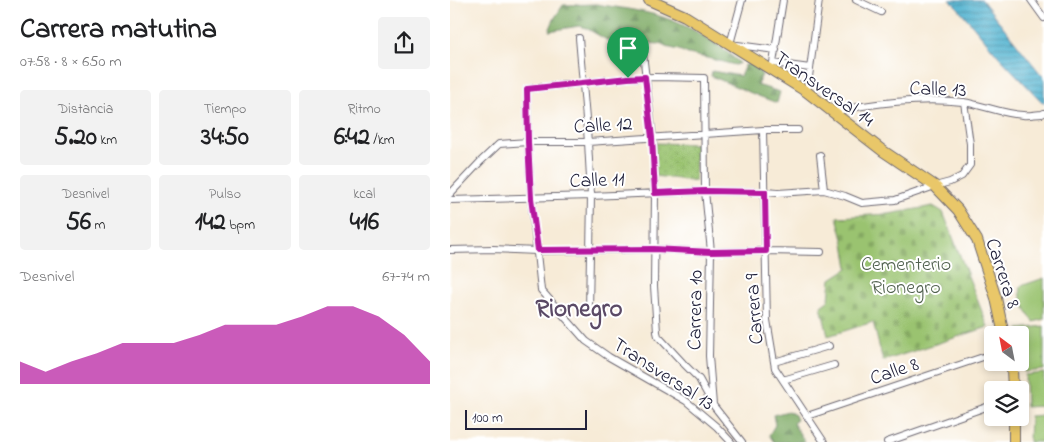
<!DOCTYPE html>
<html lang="es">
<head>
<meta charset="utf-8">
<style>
  body { margin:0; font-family:"Indie Flower",sans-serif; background:#f2f2f2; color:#202124; height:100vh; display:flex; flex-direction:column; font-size:19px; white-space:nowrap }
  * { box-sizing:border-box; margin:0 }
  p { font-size:16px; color:#757577 }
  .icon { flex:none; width:28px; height:28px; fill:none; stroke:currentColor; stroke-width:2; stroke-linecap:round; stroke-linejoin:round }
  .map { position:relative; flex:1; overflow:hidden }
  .panel { display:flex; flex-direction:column; background:#fff; width:450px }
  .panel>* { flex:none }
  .needle { width:32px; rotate:328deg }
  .fabs { position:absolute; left:534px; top:326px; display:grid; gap:10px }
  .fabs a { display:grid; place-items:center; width:45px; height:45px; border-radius:5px; background:#fff; box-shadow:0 2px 8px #0003; font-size:25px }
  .scale { position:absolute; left:15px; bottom:12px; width:122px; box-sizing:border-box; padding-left:5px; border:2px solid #22223b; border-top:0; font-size:14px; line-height:18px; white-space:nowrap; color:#22223b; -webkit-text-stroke:4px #fff; paint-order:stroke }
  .pin { position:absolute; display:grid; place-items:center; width:42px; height:42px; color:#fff; margin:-51px -21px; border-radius:50% 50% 50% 0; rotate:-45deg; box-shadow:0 0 5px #0007 }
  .pin .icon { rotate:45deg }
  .round { display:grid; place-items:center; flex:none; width:52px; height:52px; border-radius:5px; background:#f2f2f2 }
  .overview { display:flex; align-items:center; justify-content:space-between; height:85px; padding:0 20px }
  h1 { font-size:28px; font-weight:700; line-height:38px }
  .metrics { display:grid; grid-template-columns:repeat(3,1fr); gap:8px; height:85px; padding:5px 20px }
  .metrics div { display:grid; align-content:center; border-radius:5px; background:#f2f2f2; text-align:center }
  .metrics b { font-size:25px; font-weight:700 }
  .metrics small { font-size:14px; font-weight:400 }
  .metrics p { font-size:14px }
  .chart { height:140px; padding:10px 20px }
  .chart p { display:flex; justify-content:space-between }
  .chart svg { width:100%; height:90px; margin-top:5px; fill:#b5179e; opacity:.7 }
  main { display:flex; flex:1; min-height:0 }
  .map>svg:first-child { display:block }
</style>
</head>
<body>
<main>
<section class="panel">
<div class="overview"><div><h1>Carrera matutina</h1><p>07:58 · 8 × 650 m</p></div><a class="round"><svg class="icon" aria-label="share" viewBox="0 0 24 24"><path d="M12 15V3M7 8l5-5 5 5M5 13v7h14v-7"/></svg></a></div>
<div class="metrics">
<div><p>Distancia</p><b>5.20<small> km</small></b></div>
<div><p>Tiempo</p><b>34:50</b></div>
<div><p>Ritmo</p><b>6:42<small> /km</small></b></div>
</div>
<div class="metrics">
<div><p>Desnivel</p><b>56<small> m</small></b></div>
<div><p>Pulso</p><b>142<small> bpm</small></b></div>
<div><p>kcal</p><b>416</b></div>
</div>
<div class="chart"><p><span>Desnivel</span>67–74 m</p>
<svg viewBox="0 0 160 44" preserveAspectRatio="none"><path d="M0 44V33L10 38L20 33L30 29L40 24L50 24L60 24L70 20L80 15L90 15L100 15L110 11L120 6L130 6L140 11L150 20L160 33V44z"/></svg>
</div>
</section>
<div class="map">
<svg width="594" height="442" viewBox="0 0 594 442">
  <defs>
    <pattern id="green-dots" width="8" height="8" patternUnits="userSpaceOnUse" patternTransform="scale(1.25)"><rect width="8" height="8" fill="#9ac370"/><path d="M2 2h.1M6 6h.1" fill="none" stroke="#84a762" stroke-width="1.8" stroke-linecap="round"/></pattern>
    <pattern id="forest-firs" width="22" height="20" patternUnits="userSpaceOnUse" patternTransform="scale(1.25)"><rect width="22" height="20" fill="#7ba962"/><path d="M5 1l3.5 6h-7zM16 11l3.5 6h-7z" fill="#648952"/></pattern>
    <pattern id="cemetery-stones" width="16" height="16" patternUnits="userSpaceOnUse" patternTransform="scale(1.25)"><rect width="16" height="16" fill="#9ac370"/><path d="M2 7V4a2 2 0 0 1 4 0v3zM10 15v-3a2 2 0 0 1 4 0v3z" fill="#84a762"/></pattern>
    <pattern id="water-rules" width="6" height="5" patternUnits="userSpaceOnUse" patternTransform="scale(1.25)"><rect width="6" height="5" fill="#51b3d0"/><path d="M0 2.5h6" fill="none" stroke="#4391aa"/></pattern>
  </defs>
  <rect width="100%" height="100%" fill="#fff"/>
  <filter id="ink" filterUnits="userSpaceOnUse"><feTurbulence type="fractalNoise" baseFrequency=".02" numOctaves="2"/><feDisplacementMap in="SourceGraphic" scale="10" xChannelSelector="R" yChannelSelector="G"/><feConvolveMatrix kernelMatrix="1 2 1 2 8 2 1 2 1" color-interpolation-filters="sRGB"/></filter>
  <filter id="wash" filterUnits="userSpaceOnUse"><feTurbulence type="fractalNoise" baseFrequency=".0096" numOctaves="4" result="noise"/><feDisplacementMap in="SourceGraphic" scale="20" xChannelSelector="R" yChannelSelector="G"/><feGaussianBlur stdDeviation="1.12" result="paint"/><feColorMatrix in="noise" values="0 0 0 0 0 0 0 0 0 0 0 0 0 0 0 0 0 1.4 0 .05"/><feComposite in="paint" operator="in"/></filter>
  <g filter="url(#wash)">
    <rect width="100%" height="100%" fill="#f7ebd7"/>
    <path fill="url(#green-dots)" stroke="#5e7256" d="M 202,143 L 247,144 L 245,181 L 205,176 Z"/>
    <path fill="url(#forest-firs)" stroke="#4e664e" d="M 146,4 C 170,8 199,11 221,20 C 247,30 270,45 290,63 L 285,65 L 257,58 L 238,54 L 229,50 L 216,47 L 210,44 L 194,43 L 185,40 L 174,44 L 168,44 L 161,40 L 157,40 L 136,28 L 129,26 L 99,31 L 104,19 L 113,5 Z
      M 305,64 L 312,75 L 307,85 L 330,92 L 327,103 C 304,95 283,85 261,76 L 262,71 L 290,76 L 295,65 Z
      M 338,411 L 345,415 L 347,420 L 343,423 L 355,442 L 324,442 L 319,435 L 325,425 L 323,415 Z"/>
    <path fill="url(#cemetery-stones)" stroke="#5e7256" d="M 483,206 L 493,212 L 538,327 L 433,361 L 423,322 L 378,336 L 371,306 L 379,300 L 381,279 L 398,268 L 394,243 L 387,217 L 439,214 Z"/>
    <path fill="#9ac370" stroke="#5e7256" d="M 594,278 L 594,319 L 584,322 C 577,312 568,299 571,286 Z
      M 594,326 L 594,370 L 574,372 L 569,329 Z
      M 594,373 L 594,406 L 576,407 L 575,375 Z
      M 594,415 L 594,442 L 579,442 L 580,416 Z"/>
    <path fill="url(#water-rules)" stroke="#3a6a86" d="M 500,0 L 532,0 L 594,78 L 594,104 L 549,57 L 508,8 Z"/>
  </g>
  <g filter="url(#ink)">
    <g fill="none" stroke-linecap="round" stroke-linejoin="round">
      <g stroke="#6d6872" stroke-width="8">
        <path id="minor" d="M 292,0 L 280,44 L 326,50
          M 333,0 L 323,63 L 360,68
          M 406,0 L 431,12
          M 581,0 L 594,18
          M 129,38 L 138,142 L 141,196 L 139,311
          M 192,45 L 203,138 L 205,193 L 204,286 L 207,332 L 208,336 L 233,363 L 249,379 L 261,401
          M 357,92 L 369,0
          M 383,112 C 421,103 473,97 513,102 C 533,105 552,114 573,115 C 579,116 586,114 592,114 L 594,113
          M 313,130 L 317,320 L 325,368 L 374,442
          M 370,155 L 374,190
          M 0,194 L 31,161 L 49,144 L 78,142 L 138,142 L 313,130 L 348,130
          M 0,200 L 141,196 L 255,191 L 315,192 L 328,193 L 374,190 L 395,196 L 412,203 L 445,200 L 485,186 L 500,182 L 512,176 L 520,165 L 520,144 L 514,102
          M 0,250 L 43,249 L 87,251 L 204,249 L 261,252 L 316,251 L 371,252
          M 324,362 L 379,346
          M 333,380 L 384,365
          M 357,416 L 542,354
          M 281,442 L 267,427 L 236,401 L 159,357 L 136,341 L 91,290 L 81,198 L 78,142 L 77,89 L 178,78 L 205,77 L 254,78 L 255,191 L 261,252 L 259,356 L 263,405 L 292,442
          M 437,442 L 542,405"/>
      </g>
      <g stroke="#6d6872" stroke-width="12">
        <path id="trunk" d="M 199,0 L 235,16 L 357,92 L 433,151 L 485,186 L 508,210 L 527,240 L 546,298 L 554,335
          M 560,362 L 562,369 L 563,390
          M 564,418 L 564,442"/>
      </g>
      <use href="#minor" stroke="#fff" stroke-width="6"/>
      <use href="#trunk" stroke="#e9c769" stroke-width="10"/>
    </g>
  </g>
  <g fill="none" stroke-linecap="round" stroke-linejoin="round" filter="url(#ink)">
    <g stroke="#fff" stroke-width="10">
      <path id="route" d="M 195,77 L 202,138 L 205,193 L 255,191 L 315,192 L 316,251 L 261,252 L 204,249 L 88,250 L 81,198 L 78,142 L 77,89 L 178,78 Z"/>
    </g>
    <use href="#route" stroke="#b5179e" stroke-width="6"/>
  </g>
  <g text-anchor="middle" stroke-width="4" stroke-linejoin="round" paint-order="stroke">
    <g font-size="20" fill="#22223b" stroke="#fff">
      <text transform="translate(375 88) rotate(35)" y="7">Transversal 14</text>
      <text transform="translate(488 88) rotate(2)" y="7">Calle 13</text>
      <text transform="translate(153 124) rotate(-3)" y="7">Calle 12</text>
      <text transform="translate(147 179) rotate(-2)" y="7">Calle 11</text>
      <text transform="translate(554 273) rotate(72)" y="7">Carrera 8</text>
      <text transform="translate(303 309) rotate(-94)" y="7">Carrera 9</text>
      <text transform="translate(244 310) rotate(-89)" y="7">Carrera 10</text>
      <text transform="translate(444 370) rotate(-18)" y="7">Calle 8</text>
      <text transform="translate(214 373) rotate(33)" y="7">Transversal 13</text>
    </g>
    <g font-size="20" fill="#526250" stroke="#fff">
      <text x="456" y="270">Cementerio<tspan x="456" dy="23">Rionegro</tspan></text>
    </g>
    <g font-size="25" font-weight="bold" fill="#5b4a66" stroke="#fff">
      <text x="129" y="316">Rionegro</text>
    </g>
  </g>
</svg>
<div class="fabs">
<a><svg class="needle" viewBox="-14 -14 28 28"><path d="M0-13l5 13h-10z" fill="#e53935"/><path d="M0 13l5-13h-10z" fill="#757577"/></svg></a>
<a><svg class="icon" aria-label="layers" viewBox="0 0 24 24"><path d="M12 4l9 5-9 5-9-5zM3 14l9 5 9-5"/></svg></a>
</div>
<div class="scale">100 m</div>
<div class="pin" style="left:178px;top:78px;background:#1e9e55"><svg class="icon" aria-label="arrive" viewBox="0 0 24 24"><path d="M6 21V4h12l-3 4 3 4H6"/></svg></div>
</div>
</main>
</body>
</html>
